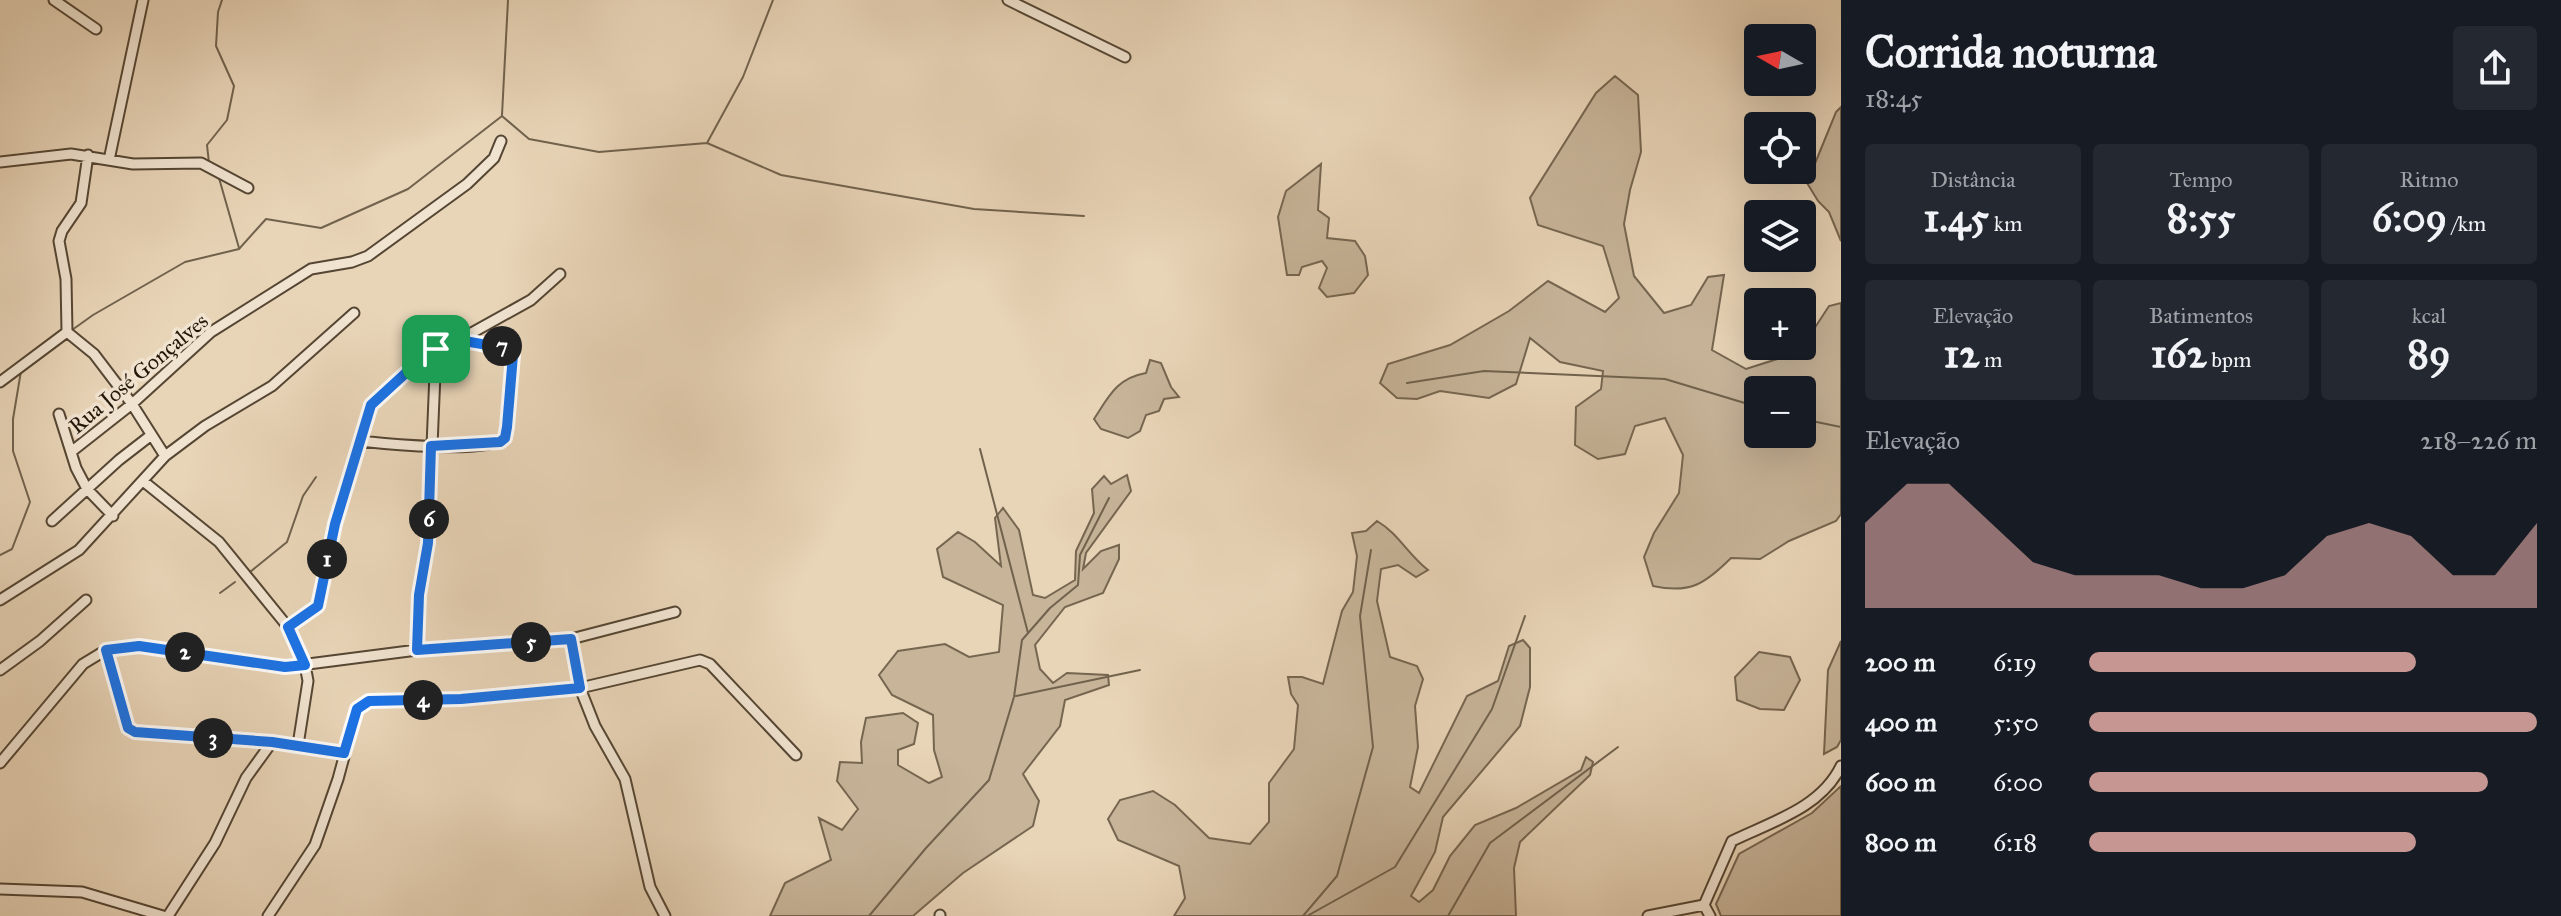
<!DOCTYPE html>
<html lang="pt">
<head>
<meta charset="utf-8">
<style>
  body { margin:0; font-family:"IM FELL Great Primer",serif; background:#242831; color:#f1f3f6; height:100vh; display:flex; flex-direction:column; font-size:30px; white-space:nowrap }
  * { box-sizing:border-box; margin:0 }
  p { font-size:26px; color:#9ea1a6 }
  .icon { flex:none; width:44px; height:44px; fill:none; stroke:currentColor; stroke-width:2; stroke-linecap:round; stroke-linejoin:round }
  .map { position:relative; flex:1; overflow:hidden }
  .panel { display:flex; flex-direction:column; background:#171b24; width:720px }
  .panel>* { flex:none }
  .needle { width:52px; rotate:279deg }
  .tools { position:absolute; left:1744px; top:24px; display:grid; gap:16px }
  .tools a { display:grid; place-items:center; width:72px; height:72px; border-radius:8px; background:#171b24; box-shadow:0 8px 32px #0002; font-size:40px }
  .pin { position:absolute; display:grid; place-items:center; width:68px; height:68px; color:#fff; margin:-34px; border-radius:16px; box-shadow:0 4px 12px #0006 }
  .km { position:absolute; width:40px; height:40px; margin:-20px; border-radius:50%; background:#222; color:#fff; font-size:22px; line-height:40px; text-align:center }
  .round { display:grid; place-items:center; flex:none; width:84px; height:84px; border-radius:8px; background:#242831 }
  .head { display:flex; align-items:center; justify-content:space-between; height:136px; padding:0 24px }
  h1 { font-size:44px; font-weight:700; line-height:60px }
  .metrics { display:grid; grid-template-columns:repeat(3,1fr); gap:12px; height:136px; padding:8px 24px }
  .metrics div { display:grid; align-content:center; border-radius:8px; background:#242831; text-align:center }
  .metrics b { font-size:40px; font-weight:700 }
  .metrics small { font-size:22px; font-weight:400 }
  .metrics p { font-size:22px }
  .chart { height:224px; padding:16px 24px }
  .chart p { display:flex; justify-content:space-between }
  .chart svg { width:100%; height:144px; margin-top:8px; fill:#c59692; opacity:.7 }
  ul { padding:0 24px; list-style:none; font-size:26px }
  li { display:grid; grid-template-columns:128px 96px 1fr; align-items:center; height:60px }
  li i { height:20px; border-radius:10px; background:#c59692 }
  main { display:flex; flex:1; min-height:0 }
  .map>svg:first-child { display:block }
</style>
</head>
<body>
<main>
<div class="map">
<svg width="1841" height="916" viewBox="0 0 1841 916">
  <rect width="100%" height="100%" fill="#e8d4b7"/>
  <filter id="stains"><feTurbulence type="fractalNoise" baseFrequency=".0025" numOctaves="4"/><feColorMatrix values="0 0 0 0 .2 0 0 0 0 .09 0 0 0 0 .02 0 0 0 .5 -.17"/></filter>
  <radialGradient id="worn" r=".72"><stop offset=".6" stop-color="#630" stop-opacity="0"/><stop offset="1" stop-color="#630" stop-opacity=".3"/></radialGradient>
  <path fill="#c7b499" stroke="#766650" stroke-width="2" fill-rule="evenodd" d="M 1615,76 L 1638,95 L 1641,152 L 1630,190 L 1624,224 L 1634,276 L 1664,313 L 1691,305 L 1708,277 L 1724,275 L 1712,350 L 1746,369 L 1799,352 L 1829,306 L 1841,303 L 1841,514 L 1836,521 L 1789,541 L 1760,559 L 1731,558 C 1705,584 1690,594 1653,586 L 1644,557 L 1654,533 L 1679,493 L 1683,455 L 1665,418 L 1635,426 L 1625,454 L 1598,459 L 1575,445 L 1576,407 L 1601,389 L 1603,371 L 1560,362 L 1530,338 L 1516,384 L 1489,398 L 1440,391 L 1417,399 L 1397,398 L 1380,383 L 1388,364 L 1450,345 L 1509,311 L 1548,281 L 1605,312 L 1619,298 L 1603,246 L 1538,225 L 1530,198 L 1596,93 ZM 1758,390 L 1802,390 L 1802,434 L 1758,434 Z
    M 1841,107 L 1841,241 L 1829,212 L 1818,201 L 1807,183 L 1836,112 Z
    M 1321,164 L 1318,210 L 1329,218 L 1327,238 L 1355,241 L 1365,256 L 1368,275 L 1354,293 L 1327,297 L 1319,288 L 1327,268 L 1322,261 L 1302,267 L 1299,275 L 1287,275 L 1278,217 L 1286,191 Z
    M 1150,360 L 1161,363 L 1171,387 L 1179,397 L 1164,399 L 1159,411 L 1146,415 L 1140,431 L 1128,438 L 1101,429 L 1094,419 C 1109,396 1117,378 1146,373 Z
    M 1127,475 L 1131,491 L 1086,553 L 1083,569 L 1101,551 L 1119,545 L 1119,559 L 1103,593 L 1065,607 L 1035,645 L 1040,669 L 1053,683 L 1067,673 L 1108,675 L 1109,685 L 1065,700 L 1060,726 L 1023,774 L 1039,801 L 1033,826 L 963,873 L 913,916 L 770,916 L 785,883 L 831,860 L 819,818 L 842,830 L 858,809 L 837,781 L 840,762 L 862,763 L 861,742 L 866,718 L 903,713 L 918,723 L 914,744 L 898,750 L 898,765 L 929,783 L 942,777 L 934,750 L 933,715 L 892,695 L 879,675 L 898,651 L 945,644 L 969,657 L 999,652 L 1003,605 L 943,577 L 937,549 L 958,532 L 975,542 L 1001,566 L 995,518 L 1003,508 L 1019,530 L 1033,595 L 1045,598 L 1075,580 L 1076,551 L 1094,513 L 1092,489 L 1104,476 L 1111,484 Z
    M 1377,521 C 1399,534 1408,555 1428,570 L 1416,577 L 1398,565 L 1381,569 L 1377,601 L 1390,657 L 1417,666 L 1423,679 L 1415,706 L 1418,747 L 1410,787 L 1419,793 L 1467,696 L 1498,681 L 1509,646 L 1523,640 L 1530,648 L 1530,687 L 1520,726 L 1443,817 L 1435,852 L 1411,896 L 1419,902 L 1433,890 L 1450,856 L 1475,825 L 1516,808 L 1581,770 L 1586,757 L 1593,762 L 1590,775 L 1520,842 L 1514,868 L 1516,916 L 1174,916 L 1185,898 L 1179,866 L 1118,840 L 1108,819 L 1120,800 L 1153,791 L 1175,805 L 1209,838 L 1250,844 L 1269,822 L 1269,783 L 1294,749 L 1298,705 L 1291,694 L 1288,677 L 1302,677 L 1323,684 L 1342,611 L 1353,592 L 1357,556 L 1352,533 L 1366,531 Z
    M 1841,641 L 1841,740 L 1837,747 L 1824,754 L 1828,670 Z
    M 1759,652 L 1790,657 L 1800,680 L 1784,710 L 1760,709 L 1737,700 L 1735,677 Z
    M 1841,786 L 1841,916 L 1721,916 L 1716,904 L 1739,854 L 1812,813 Z"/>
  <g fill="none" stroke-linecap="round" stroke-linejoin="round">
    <path stroke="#71624d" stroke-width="2" d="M 502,115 L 508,0
      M 707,143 L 743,77 L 773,0
      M 209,163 L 207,145 L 227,120 L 234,86 L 216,46 L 218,12 L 222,0
      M 219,178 L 239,248
      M 72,330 L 93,315 L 185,262 L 239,249 L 266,219 L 321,228 L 408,189 L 502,116 L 529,139 L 599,152 L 707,143 L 781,175 L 974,209 L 1084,216
      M 1407,383 L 1484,371 L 1665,379 L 1758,407
      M 1802,419 L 1841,427
      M 980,449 L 1028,633
      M 0,555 L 12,549 L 30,502 L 13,451 L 13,419 L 21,371
      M 250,572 L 287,542 L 303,496 L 316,477
      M 220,593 L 235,582
      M 1016,696 L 1140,670
      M 869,916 L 926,848 L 989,780 L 1014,697 L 1022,640 L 1050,608 L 1078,585 L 1080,555 L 1109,498
      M 1303,916 L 1337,876 L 1373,747 L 1360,616 L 1371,550
      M 1307,916 L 1395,867 L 1492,709 L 1525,616
      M 1448,916 L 1490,843 L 1618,747"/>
    <g stroke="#554633" stroke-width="13">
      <path id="minor" d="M 54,0 L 96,29
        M 1008,0 L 1125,57
        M 109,160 L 143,0
        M 0,162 L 71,154 L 133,164 L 201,163 L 248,188
        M 67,332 L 66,279 L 59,241 L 62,231 L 81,203 L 88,155
        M 67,332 L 94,354 L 132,404 L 165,456
        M 0,382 L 67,332
        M 59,414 L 76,468 L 87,489 L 113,516
        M 360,441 L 371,405 L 420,360 L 436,349 L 459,340 L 531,300 L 560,274
        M 71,452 L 132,404 L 211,332 L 311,269 L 352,262 L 368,256 L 467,184 L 494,158 L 501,141
        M 143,481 L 219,542 L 288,627 L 305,665 L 308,681 L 298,745
        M 52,521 L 119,460 L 150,436
        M 0,600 L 79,550 L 165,456 L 205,426 L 272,386 L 354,313
        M 288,627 L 318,606 L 335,524 L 360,441 C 387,444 488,454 505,438 L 513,355 L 510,349 L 504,347 L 459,340
        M 571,639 L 580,688 L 595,726 L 625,779 L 650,887 L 665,916
        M 106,650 L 128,728 L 135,732 L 272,742 L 344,753
        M 417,650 L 419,595 L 428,543 L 436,349
        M 0,670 L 40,641 L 86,600
        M 0,763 L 83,664 L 106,650 L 139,646 L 285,667 L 417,650 L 571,639 L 675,612
        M 0,889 L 82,892 L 163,916
        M 1704,905 L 1732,841 C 1771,822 1821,808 1841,766
        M 1704,905 L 1710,916
        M 168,916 L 215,843 L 246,778 L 272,742
        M 268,916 L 315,845 L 338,779 L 357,709 L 369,701 L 461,699 L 580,688 L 700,660 L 710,664 L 796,755
        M 940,916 L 940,915
        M 1648,916 L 1704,905"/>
    </g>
    <use href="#minor" stroke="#f0e3d0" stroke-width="9"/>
  </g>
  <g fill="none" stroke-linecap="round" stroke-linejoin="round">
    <g stroke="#fff" stroke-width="16">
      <path id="route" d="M 459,340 L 510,349 L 513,355 L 507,427 L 505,438 L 500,442 L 431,446 L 428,543 L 419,595 L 417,650 L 571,639 L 580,688 L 461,699 L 369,701 L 357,709 L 344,753 L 272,742 L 135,732 L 128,728 L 106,650 L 139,646 L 285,667 L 305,665 L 288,627 L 318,606 L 335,524 L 371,405 L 420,360 L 436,349 Z"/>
    </g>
    <use href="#route" stroke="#1a73e8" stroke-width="10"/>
  </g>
  <g text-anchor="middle" stroke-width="7" stroke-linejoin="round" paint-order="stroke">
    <g font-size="22" fill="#241707" stroke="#f0e3d0">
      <text transform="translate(138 373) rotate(-40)" y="8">Rua José Gonçalves</text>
    </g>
  </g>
  <rect width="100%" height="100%" filter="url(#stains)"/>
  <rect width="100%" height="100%" fill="url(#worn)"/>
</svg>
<div class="tools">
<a><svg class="needle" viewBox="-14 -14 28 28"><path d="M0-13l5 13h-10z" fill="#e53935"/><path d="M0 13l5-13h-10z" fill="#9ea1a6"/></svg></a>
<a><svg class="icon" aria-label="locate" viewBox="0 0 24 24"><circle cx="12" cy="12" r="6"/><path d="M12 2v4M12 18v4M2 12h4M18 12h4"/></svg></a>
<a><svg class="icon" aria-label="layers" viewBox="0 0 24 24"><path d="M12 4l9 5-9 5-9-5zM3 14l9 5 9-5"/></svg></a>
<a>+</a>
<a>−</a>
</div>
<div class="pin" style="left:436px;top:349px;background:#1e9e55"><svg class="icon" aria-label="arrive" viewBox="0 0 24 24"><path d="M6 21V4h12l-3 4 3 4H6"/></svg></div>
<b class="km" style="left:327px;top:559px">1</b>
<b class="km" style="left:185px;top:652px">2</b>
<b class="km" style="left:213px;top:738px">3</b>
<b class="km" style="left:423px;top:700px">4</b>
<b class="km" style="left:531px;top:642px">5</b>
<b class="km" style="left:429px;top:519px">6</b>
<b class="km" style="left:502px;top:346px">7</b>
</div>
<section class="panel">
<div class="head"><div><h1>Corrida noturna</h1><p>18:45</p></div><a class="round"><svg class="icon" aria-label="share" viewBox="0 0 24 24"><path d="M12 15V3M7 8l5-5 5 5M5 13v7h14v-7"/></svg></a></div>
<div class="metrics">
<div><p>Distância</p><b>1.45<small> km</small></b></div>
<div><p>Tempo</p><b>8:55</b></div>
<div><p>Ritmo</p><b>6:09<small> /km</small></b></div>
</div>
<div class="metrics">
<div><p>Elevação</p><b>12<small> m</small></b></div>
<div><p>Batimentos</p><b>162<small> bpm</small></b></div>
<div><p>kcal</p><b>89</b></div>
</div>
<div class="chart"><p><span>Elevação</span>218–226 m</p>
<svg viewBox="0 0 160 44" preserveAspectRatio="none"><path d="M0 44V18L10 6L20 6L30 18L40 30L50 34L60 34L70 34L80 38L90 38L100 34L110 22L120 18L130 22L140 34L150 34L160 18V44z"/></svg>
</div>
<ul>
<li><b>200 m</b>6:19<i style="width:73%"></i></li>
<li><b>400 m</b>5:50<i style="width:100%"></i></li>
<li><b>600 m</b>6:00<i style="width:89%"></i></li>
<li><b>800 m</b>6:18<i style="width:73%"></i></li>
</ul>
</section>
</main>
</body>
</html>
